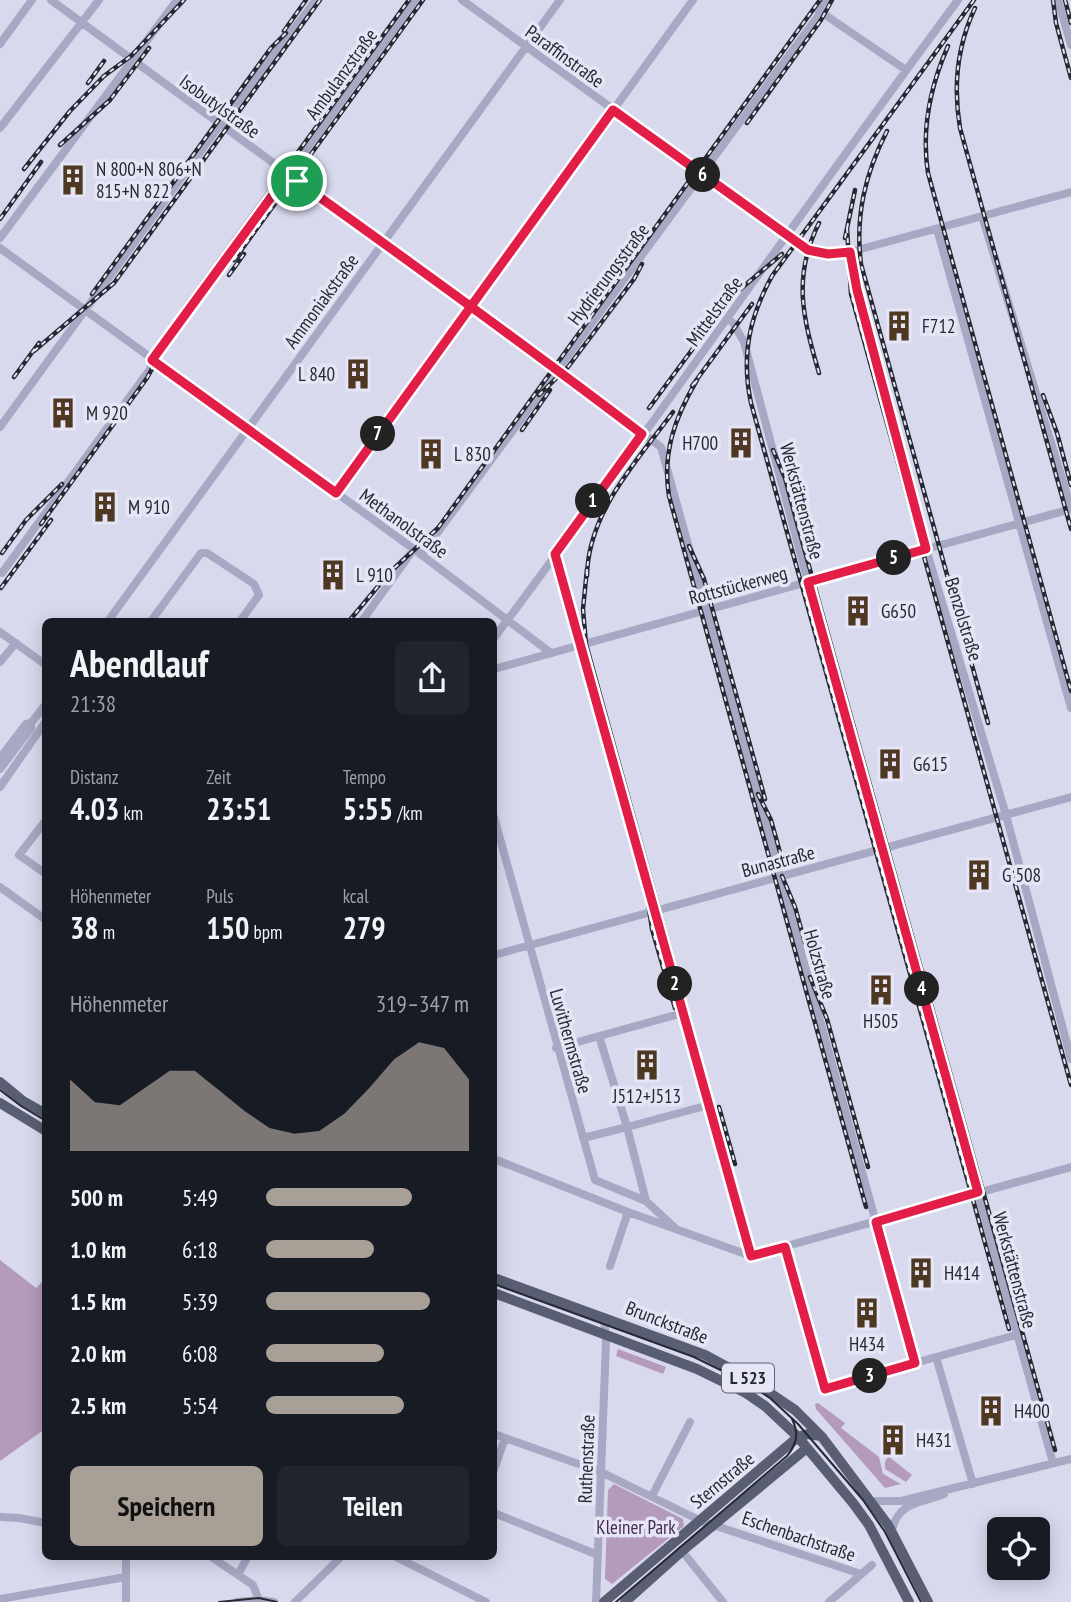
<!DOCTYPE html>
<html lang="de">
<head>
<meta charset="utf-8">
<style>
  body { margin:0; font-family:"PT Sans Narrow",sans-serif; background:#20242c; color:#f1f3f6; height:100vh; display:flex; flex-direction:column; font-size:26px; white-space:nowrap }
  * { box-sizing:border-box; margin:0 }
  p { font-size:23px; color:#9ea1a6 }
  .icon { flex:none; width:38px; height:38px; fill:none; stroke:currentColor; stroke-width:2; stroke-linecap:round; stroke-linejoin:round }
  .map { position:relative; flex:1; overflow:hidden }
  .drawer { position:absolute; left:42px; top:618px; width:455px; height:942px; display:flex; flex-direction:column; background:#171b24; border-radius:10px; box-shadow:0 4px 18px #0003 }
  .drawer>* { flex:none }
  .controls { position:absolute; left:987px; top:1517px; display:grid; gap:14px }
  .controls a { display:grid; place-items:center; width:63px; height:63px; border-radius:10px; background:#171b24; box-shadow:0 4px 18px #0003; font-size:35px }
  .pin { position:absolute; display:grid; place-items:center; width:60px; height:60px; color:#fff; margin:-30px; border:4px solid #fff; border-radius:50%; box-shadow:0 2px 7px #0007 }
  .km { position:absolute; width:35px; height:35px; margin:-18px; border-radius:50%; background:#222; color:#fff; font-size:19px; line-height:35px; text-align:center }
  .round { display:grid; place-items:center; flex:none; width:74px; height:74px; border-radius:10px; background:#20242c }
  .headline { display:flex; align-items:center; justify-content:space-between; height:119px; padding:0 28px }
  h1 { font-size:38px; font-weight:700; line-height:52px }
  .figures { display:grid; grid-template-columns:repeat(3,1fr); gap:10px; height:119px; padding:7px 28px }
  .figures div { display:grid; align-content:center }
  .figures b { font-size:30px; font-weight:700 }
  .figures small { font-size:19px; font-weight:400 }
  .figures p { font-size:19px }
  .chart { height:196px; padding:14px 28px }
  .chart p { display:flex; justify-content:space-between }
  .chart svg { width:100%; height:126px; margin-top:7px; fill:#a89f96; opacity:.7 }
  .action { display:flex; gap:14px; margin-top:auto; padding:14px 28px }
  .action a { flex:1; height:80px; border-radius:10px; background:#a89f96; color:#111; font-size:28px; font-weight:700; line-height:80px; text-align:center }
  .action a+a { background:#20242c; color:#f1f3f6 }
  ul { padding:0 28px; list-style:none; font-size:23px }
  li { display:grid; grid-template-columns:112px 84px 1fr; align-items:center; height:52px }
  li i { height:18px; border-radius:9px; background:#a89f96 }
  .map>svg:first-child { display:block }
</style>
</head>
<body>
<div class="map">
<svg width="1071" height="1602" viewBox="0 0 1071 1602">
  <rect width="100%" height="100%" fill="#d9d9ee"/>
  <path fill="#b49bbb" d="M 0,1260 L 36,1288 L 46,1278 L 45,1429 L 0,1461 Z
    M 618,1349 L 666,1367 L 663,1374 L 616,1356 Z
    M 818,1403 L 845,1423 L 841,1428 L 879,1457 L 883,1474 L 901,1484 L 885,1488 L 816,1409 L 815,1404 Z
    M 888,1456 L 912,1475 L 906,1482 L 885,1469 L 885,1462 Z
    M 614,1484 L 683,1519 L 684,1526 L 612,1584 L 605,1579 L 608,1490 Z"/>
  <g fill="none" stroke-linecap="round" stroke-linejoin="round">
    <path stroke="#a7a9c4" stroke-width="8" d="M 51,0 L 661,447 L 915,1363 L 936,1357 L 973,1484
      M 462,0 L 808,250 L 828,254 L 850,252 L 1071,192
      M 825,0 L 818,10 L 906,70
      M 1058,0 L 1071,45
      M 0,44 L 32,0
      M 0,128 L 99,0
      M 982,216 L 1071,508
      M 937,229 L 1071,708
      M 0,238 L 177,0
      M 0,248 L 415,550 L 551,653
      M 850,252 L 857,290 L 926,549 L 1006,815 L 1071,1059
      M 728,319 L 733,323 L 744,342 L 808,582 L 1053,1463
      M 0,427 L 220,125 L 316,0
      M 336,493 L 693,0
      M 555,554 L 751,1256
      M 421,555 L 821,12
      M 0,572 L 2,573 L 150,369 L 152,361 L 415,0
      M 108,621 L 560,0
      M 151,621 L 201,553 L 207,553 L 254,584 L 259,595 L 240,621
      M 362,621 L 414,549
      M 0,632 L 46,665
      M 494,638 C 652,428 801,211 958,0
      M 0,662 L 16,643
      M 494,669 L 1071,509
      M 0,758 L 26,724 L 31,723 L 46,704
      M 0,769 L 31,728 L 31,723
      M 0,787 L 46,721
      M 494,817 L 595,1180 L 646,1201 L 676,1229
      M 46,820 L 19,855 L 46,874
      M 0,887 L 46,920
      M 494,955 L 1071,797
      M 556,1048 L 683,1013
      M 583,1138 L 627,1127 L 599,1036
      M 494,1159 L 628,1212 L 610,1266
      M 646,1201 L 627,1127 L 709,1105
      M 628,1212 L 751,1256 L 1071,1167
      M 785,1247 L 825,1389 L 915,1363
      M 936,1357 L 1016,1335
      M 494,1434 L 601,1472 L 701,1521 L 861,1574
      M 494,1470 L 505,1438
      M 652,1496 L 690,1422
      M 871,1501 L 901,1501 L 1071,1459
      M 494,1513 L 598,1555
      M 0,1517 L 19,1518 L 46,1523
      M 892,1531 C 898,1501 920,1504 944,1494
      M 682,1551 L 723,1602
      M 126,1556 L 126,1602
      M 210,1556 L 238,1575
      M 248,1556 L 238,1575 L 253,1585 L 259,1600
      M 394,1556 L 486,1602
      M 0,1599 L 126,1577
      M 237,1602 L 259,1600 L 274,1602
      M 295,1602 L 342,1556
      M 596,1602 L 606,1342 L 604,1317
      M 829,1602 L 872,1565"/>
    <path stroke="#595e72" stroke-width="10" d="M 0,1082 L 23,1101 L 46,1114
      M 0,1103 L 46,1131
      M 494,1278 L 705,1355 L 749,1379 L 795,1410 L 822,1437 L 888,1525 L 928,1602
      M 494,1293 L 697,1369 L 746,1393 L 765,1406 L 797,1436 L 853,1503 L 869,1525 L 909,1602
      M 604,1602 L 798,1437 L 808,1434 L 821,1436
      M 625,1602 L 682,1551 L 807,1448"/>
    <path stroke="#262931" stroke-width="2" d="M 0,1090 L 21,1106 L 46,1121
      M 494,1284 L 694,1357 L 747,1383 L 770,1398 L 798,1424 L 863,1500 L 885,1532 L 921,1602
      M 219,1602 L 259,1598 L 277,1602
      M 616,1602 L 787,1456 C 797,1444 799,1433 792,1419"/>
    <g stroke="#262931" stroke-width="4.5">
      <path id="rail" d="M 974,0 L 772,276 C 749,318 741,356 751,403 L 1009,1329
        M 1053,0 L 1056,23 L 1071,78
        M 1065,0 L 1071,23
        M 975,8 C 957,46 953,86 960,128 L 1071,529
        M 284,31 L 306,0
        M 948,46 C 930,87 921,128 928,173 L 1071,691
        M 88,83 L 104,61
        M 747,123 L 821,20 L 832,0
        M 887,131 C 865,174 855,216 861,264 L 988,723
        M 60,145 L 110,100 L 149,48
        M 24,169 L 70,111 L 104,76 L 131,56 L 184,0
        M 0,219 L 41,162
        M 847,228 L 851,294 L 1071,1085
        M 845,238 L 855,190
        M 234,260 L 423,0
        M 229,275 L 244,254
        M 92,294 L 271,48 L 286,33
        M 34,351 L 114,283 L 320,0
        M 819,373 C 803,318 792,277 819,223
        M 14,377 L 39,343
        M 697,380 C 675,417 662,453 669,496 L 866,1207
        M 692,386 L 752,304
        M 539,395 L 568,367 L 634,279 L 642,264
        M 1043,395 L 1057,433 L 1071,485
        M 649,408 L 731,297 L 782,254
        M 522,430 L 550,390
        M 773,450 L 785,478 L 794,512 L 1055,1450
        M 41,524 L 147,378 L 185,307 L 409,0
        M 689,546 L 704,579 L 765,799
        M 2,553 L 26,520 L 62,484
        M 587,569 L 583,609 L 586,644 L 717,1120
        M 587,576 C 588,512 637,461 673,412
        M 1,588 L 51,520
        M 349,621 L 390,572 L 438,528 L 820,0
        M 758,794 L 771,820 L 784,867
        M 782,876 L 795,907 L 805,943
        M 647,896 L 652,929 L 675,1008
        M 810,977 L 827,1019 L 868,1167
        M 719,1107 L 735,1164"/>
    </g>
    <use href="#rail" stroke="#e5e5f6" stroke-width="2" stroke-dasharray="5" stroke-linecap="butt"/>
  </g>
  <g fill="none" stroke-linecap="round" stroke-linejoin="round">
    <g stroke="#fff" stroke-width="14">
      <path id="route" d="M 297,181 C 413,264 529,348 642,434 L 555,554 L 751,1256 L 785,1247 L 825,1389 L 915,1363 L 876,1222 L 978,1192 L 808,582 L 926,549 L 857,290 L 850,252 L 828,254 L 808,250 L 613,110 L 336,493 L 152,360 L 288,174 L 297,181"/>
    </g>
    <use href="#route" stroke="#e11d48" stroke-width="9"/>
  </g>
  <defs>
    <g id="building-bare" transform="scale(2.415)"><path d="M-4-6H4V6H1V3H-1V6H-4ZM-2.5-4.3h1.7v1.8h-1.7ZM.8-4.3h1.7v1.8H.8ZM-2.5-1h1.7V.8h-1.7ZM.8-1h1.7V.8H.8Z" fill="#4e3821" stroke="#e5e5f6" stroke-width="2.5" paint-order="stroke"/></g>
  </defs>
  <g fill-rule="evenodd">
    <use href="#building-bare" x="73" y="180"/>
    <use href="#building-bare" x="899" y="326"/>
    <use href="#building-bare" x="358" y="374"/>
    <use href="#building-bare" x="63" y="413"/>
    <use href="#building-bare" x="741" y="443"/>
    <use href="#building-bare" x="431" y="454"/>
    <use href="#building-bare" x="105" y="507"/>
    <use href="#building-bare" x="333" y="575"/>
    <use href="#building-bare" x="858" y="611"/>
    <use href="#building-bare" x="890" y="764"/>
    <use href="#building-bare" x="979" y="875"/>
    <use href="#building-bare" x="881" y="990"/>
    <use href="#building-bare" x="647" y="1065"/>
    <use href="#building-bare" x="921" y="1273"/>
    <use href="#building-bare" x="867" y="1313"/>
    <use href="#building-bare" x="991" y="1411"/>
    <use href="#building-bare" x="893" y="1440"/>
  </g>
  <g text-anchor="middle" stroke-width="7" stroke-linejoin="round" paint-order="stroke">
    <rect fill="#e5e5f6" stroke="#5f616c" stroke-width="2" x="722" y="1363.5" width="52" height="29" rx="5"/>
    <g font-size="18" font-weight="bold" fill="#262931">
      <text x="748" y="1384">L 523</text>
    </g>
    <g font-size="19" fill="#262931" stroke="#e5e5f6">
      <text transform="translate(565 56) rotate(36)" y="7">Paraffinstraße</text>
      <text transform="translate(341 74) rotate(-54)" y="7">Ambulanzstraße</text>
      <text transform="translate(220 106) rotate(36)" y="7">Isobutylstraße</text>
      <text transform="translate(608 274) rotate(-53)" y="7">Hydrierungsstraße</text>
      <text transform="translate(321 301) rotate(-54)" y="7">Ammoniakstraße</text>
      <text transform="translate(714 311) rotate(-54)" y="7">Mittelstraße</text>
      <text transform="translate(802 501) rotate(75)" y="7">Werkstättenstraße</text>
      <text transform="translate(404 523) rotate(36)" y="7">Methanolstraße</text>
      <text transform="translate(738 585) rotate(-15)" y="7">Rottstückerweg</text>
      <text transform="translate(964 619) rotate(73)" y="7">Benzolstraße</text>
      <text transform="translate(778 861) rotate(-15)" y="7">Bunastraße</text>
      <text transform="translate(820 964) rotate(74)" y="7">Holzstraße</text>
      <text transform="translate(571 1041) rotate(74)" y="7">Luvithermstraße</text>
      <text transform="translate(1015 1270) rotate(75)" y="7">Werkstättenstraße</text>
      <text transform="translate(667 1322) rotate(21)" y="7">Brunckstraße</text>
      <text transform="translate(586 1459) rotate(-88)" y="7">Ruthenstraße</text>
      <text transform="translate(722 1480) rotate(-40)" y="7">Sternstraße</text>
      <text transform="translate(799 1536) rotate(19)" y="7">Eschenbachstraße</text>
    </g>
    <g font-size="19" fill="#262931" stroke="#e5e5f6" text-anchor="start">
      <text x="96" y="176">N 800+N 806+N<tspan x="96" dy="22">815+N 822</tspan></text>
      <text x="922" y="333">F712</text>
      <text x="335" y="381" text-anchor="end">L 840</text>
      <text x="86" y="420">M 920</text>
      <text x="718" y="450" text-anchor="end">H700</text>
      <text x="454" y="461">L 830</text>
      <text x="128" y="514">M 910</text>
      <text x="356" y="582">L 910</text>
      <text x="881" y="618">G650</text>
      <text x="913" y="771">G615</text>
      <text x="1002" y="882">G 508</text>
      <text x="881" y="1028" text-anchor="middle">H505</text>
      <text x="647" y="1103" text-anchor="middle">J512+J513</text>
      <text x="944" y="1280">H414</text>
      <text x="867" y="1351" text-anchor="middle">H434</text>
      <text x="1014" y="1418">H400</text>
      <text x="916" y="1447">H431</text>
    </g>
    <g font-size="19" fill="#472d4d" stroke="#e5e5f6">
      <text x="636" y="1534">Kleiner Park</text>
    </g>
  </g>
</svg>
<div class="controls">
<a><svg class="icon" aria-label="locate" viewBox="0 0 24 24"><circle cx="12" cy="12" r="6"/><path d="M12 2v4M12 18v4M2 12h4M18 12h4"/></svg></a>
</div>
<div class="pin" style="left:297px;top:181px;background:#1e9e55"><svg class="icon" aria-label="arrive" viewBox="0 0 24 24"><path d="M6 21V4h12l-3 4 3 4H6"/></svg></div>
<b class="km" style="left:593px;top:501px">1</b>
<b class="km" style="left:675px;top:984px">2</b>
<b class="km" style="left:870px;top:1376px">3</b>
<b class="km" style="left:922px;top:989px">4</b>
<b class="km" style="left:894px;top:558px">5</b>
<b class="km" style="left:703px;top:175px">6</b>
<b class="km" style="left:378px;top:434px">7</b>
<section class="drawer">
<div class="headline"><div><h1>Abendlauf</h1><p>21:38</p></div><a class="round"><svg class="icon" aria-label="share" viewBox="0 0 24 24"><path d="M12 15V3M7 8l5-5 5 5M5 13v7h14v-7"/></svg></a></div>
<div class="figures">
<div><p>Distanz</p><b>4.03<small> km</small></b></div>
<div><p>Zeit</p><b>23:51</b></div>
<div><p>Tempo</p><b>5:55<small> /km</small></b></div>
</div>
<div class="figures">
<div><p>Höhenmeter</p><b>38<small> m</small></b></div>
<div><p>Puls</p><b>150<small> bpm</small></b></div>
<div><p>kcal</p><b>279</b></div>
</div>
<div class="chart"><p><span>Höhenmeter</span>319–347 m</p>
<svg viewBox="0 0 160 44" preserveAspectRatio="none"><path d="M0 44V19L10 27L20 28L30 22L40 16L50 16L60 23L70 30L80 36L90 38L100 37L110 31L120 22L130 12L140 6L150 8L160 19V44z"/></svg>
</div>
<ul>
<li><b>500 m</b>5:49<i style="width:72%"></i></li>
<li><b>1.0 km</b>6:18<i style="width:53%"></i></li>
<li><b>1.5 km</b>5:39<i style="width:81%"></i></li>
<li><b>2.0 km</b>6:08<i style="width:58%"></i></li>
<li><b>2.5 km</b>5:54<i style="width:68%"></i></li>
</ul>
<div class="action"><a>Speichern</a><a>Teilen</a></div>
</section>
</div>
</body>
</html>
